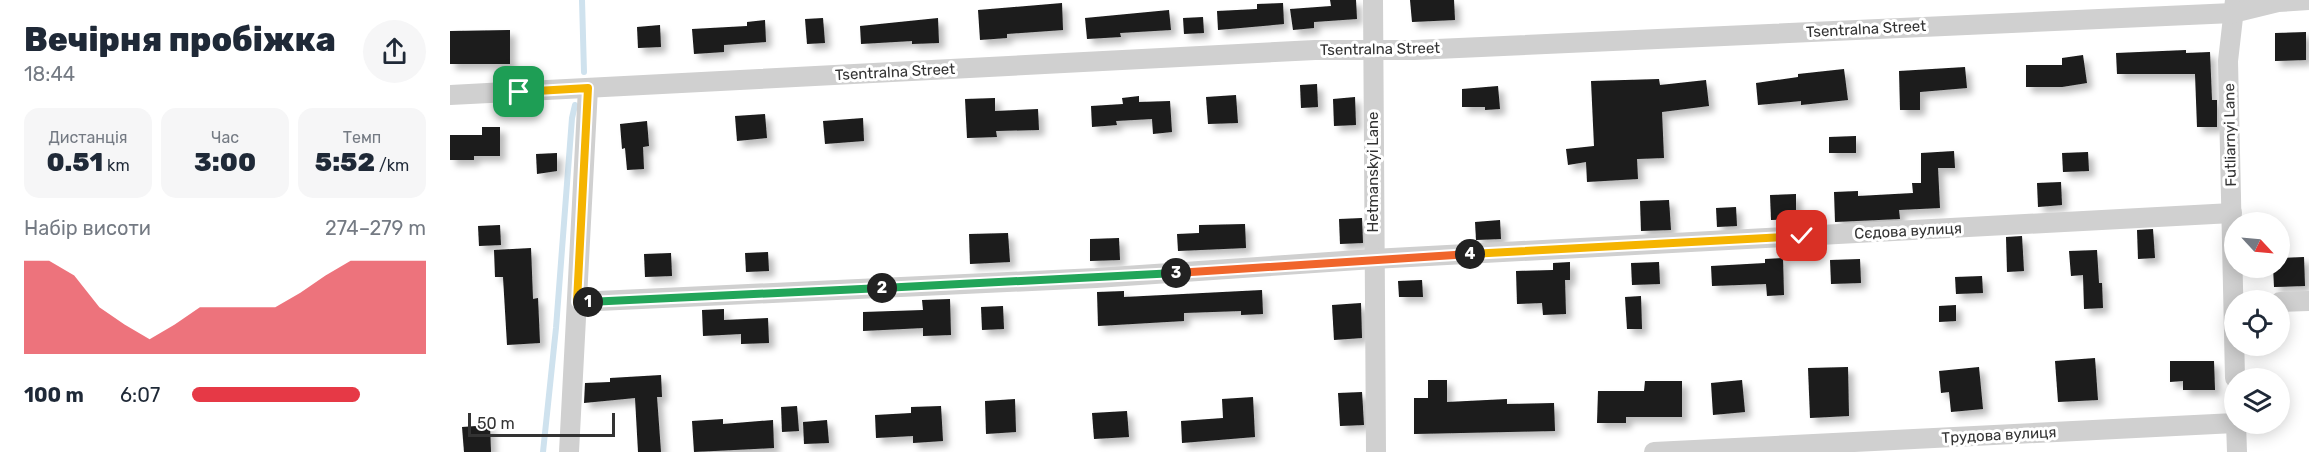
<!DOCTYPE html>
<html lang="uk">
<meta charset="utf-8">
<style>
:root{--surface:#fff;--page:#f6f6f7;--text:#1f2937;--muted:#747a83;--accent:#e63946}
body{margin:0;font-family:Rubik,sans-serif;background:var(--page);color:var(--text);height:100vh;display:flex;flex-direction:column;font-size:22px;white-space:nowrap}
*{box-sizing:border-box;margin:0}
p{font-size:20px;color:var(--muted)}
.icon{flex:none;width:33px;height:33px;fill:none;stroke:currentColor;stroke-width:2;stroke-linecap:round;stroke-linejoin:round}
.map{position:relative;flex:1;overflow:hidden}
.drawer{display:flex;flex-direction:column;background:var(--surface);width:450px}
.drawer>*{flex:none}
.needle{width:39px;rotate:116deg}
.buttons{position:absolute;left:1774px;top:212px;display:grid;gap:12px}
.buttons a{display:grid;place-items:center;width:66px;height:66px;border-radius:50%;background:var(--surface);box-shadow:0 3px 15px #0003;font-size:30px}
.scale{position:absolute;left:18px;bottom:15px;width:147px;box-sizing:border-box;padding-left:6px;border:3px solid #333;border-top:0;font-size:16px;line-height:21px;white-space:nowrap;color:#333;-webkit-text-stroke:4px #fff;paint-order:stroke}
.pin{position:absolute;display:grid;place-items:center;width:51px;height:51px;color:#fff;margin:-26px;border-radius:12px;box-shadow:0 3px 9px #0006}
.km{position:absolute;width:30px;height:30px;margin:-15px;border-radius:50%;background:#222;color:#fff;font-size:16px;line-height:30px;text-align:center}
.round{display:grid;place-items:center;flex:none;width:63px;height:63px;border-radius:32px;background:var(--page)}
.headline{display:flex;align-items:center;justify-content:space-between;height:102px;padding:0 24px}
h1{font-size:33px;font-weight:800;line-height:45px}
.stats{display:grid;grid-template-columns:repeat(3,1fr);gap:9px;height:102px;padding:6px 24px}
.stats div{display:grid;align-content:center;border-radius:15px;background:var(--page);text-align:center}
.stats b{font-size:26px;font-weight:800}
.stats small{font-size:16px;font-weight:400}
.stats p{font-size:16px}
.chart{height:168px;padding:12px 24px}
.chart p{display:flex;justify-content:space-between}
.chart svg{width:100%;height:108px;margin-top:6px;fill:var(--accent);opacity:.7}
ul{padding:0 24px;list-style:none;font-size:20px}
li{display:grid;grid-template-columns:96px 72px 1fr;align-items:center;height:45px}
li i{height:15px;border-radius:8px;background:var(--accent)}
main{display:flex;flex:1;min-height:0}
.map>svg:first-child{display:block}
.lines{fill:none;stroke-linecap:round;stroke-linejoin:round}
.stream{stroke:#cfe2ee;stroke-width:6}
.building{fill:#1a1a1a;filter:url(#shadow)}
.minor{stroke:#d0d0d0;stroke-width:20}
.split-1-casing{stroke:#fff;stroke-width:12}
.split-2-casing{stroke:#fff;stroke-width:12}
.split-3-casing{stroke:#fff;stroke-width:12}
.split-4-casing{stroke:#fff;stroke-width:12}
.split-5-casing{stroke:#fff;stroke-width:12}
.split-1{stroke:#f5b400;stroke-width:8}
.split-2{stroke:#22a559;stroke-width:8}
.split-3{stroke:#22a559;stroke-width:8}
.split-4{stroke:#f0652b;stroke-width:8}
.split-5{stroke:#f5b400;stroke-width:8}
.labels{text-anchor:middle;stroke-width:6;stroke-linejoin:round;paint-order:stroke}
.street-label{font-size:15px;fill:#333;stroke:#fff}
</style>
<main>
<section class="drawer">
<div class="headline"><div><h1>Вечірня пробіжка</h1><p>18:44</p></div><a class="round"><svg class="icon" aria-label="share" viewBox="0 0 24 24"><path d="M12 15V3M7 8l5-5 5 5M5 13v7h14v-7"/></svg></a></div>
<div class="stats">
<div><p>Дистанція</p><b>0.51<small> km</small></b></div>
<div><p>Час</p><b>3:00</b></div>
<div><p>Темп</p><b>5:52<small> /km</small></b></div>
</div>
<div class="chart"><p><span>Набір висоти</span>274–279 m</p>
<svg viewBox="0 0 160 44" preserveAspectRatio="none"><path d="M0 44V6L10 6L20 12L30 25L40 32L50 38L60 32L70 25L80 25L90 25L100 25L110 19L120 12L130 6L140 6L150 6L160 6V44z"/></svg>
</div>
<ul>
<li><b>100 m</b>6:07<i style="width:72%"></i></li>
</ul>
</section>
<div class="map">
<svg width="1859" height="452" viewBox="0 0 1859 452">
<defs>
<filter id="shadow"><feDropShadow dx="5.5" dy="5.5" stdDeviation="3" flood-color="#0004"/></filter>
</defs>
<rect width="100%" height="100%" fill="#fff"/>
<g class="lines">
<g class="stream">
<polyline points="132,0 134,72"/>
<polyline points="93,452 106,328 122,118 125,105"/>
</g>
</g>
<g class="building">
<polygon points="880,0 906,0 907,19 864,22 864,28 843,30 840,9 881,6"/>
<polygon points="960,0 1004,0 1005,20 962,22"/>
<polygon points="612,3 613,30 557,34 557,38 530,40 528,10"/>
<polygon points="833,3 834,24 768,30 767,11 807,9 807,4"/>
<polygon points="719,10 721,30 670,33 671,37 637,39 635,18"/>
<polygon points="753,17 754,33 734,34 733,18"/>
<polygon points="373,18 375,43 357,44 355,19"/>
<polygon points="488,18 489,43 462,44 462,41 411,44 410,26"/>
<polygon points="315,20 316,42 274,45 274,52 244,54 242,29 297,26 297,22"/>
<polygon points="210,25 211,47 188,48 187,27"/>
<polygon points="60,30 60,64 0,64 0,31"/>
<polygon points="1856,32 1856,60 1825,61 1825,33"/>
<polygon points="1736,50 1736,53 1760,52 1762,100 1767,100 1767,127 1747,127 1745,74 1667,74 1666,53"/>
<polygon points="1633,55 1637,83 1612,87 1576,87 1576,65 1612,65 1612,58"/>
<polygon points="1515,67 1517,88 1470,92 1470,110 1450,110 1449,71"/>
<polygon points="1394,69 1398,100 1351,105 1351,101 1308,105 1306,83 1348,77 1348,74"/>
<polygon points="1209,79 1210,85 1256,80 1259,106 1212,112 1214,158 1187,159 1188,179 1137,182 1136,162 1118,165 1116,149 1144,146 1141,81"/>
<polygon points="867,84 868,107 851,108 850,85"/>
<polygon points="1048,86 1050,109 1035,110 1035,107 1012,107 1012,89"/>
<polygon points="786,95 788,123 758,124 756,97"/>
<polygon points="689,96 689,102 720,101 722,132 703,134 702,119 666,121 667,125 642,127 641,106 673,104 672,98"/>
<polygon points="905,97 906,125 884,126 883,99"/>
<polygon points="545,98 545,111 588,109 589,130 546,131 547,137 517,138 515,99"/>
<polygon points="315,114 317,138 287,141 285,116"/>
<polygon points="413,118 414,141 375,144 373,121"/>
<polygon points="197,121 199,146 193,147 194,169 177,170 175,148 172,149 170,124"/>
<polygon points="32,127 50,127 50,156 24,156 24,160 0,160 0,135 32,135"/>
<polygon points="1406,136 1406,153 1379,153 1379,137"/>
<polygon points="1504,151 1505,168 1488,168 1490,208 1449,210 1450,219 1385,222 1384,192 1408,191 1408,196 1463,193 1462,183 1471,183 1471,153"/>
<polygon points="1638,152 1639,171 1613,172 1612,153"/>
<polygon points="107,153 107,171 87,174 86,154"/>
<polygon points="1611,182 1612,205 1588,207 1587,183"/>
<polygon points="1346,194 1346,219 1321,220 1320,195"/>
<polygon points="1219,200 1221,230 1191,231 1190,201"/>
<polygon points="1286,207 1287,226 1267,227 1266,208"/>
<polygon points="912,218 913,243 890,244 889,219"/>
<polygon points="1050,220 1051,239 1026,240 1025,222"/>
<polygon points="795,224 796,248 728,251 727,234 749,233 749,225"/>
<polygon points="50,225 51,245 29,246 28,226"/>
<polygon points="1703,229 1705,258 1688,259 1687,230"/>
<polygon points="558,233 560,262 520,264 519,234"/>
<polygon points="1572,236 1574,271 1557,272 1556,237"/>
<polygon points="669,238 670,260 640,261 640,239"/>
<polygon points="81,248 83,299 88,298 90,343 57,345 53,277 45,277 44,250"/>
<polygon points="1647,250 1649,283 1652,283 1653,308 1634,309 1633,275 1621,276 1619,251"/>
<polygon points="318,252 319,271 296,272 295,253"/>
<polygon points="221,253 222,276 195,277 194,254"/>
<polygon points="1854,257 1855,286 1824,287 1823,267 1830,267 1830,258"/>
<polygon points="1333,258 1334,295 1317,296 1316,284 1262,286 1261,266 1315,263 1315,259"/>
<polygon points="1410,259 1411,283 1381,284 1380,260"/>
<polygon points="1120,262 1120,280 1115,280 1116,314 1093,315 1092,303 1067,304 1066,271 1103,270 1103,263"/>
<polygon points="1209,262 1210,284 1182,285 1181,263"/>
<polygon points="1532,276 1533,293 1506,294 1505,277"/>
<polygon points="972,280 973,297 949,297 948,281"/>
<polygon points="812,290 813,314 791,315 791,311 734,313 734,321 648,326 647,292 674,291 674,297"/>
<polygon points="1191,296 1192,329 1177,329 1175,297"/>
<polygon points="500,299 501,335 473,336 473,328 413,331 413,312 473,310 472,300"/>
<polygon points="911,303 912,338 884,340 882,305"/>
<polygon points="1506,305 1506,321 1489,322 1489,306"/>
<polygon points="553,306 554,329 532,330 531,307"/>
<polygon points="274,309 274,320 318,318 319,343 291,344 291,334 253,336 252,310"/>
<polygon points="1645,358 1648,400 1608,402 1605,361"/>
<polygon points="1720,361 1764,361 1765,390 1733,390 1733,381 1720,382"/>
<polygon points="1398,367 1399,416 1360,418 1358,368"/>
<polygon points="1529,367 1533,409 1501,412 1499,392 1491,393 1489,371"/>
<polygon points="211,375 212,397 207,397 211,452 188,452 185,398 134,403 135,383 160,382 160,378"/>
<polygon points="978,380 997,380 997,402 1057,399 1057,404 1104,403 1105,431 964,434 964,398 978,398"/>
<polygon points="1292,380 1295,412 1263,415 1261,383"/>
<polygon points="1195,381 1232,381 1232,417 1176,417 1176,423 1147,423 1148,391 1194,391"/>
<polygon points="912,392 914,425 890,426 888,393"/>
<polygon points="803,397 805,437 732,443 731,421 773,418 772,399"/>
<polygon points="565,399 566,432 536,434 535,401"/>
<polygon points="347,406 349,431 332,432 331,407"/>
<polygon points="491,406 493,441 463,443 463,436 426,438 425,415 461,413 461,407"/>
<polygon points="677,411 679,437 644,439 642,413"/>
<polygon points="273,419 273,424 323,420 324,448 244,452 242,421"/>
<polygon points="377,420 379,443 354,444 353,422"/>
<polygon points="40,425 41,452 14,452 12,427"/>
</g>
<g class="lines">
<g class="minor">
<polyline points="923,0 926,452"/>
<polyline points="1785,0 1778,61 1785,378"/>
<polyline points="0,95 865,50 964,50 1783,13 1828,2 1859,0"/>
<polyline points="127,302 646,278 923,259 1782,213"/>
<polyline points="1830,302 1859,301"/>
<polyline points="1786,423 1787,452"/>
<polyline points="119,452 138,88"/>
<polyline points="1204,452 1785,423"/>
</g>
</g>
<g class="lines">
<g class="split-1-casing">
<polyline id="split-1" points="69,92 138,88 127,302 138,302"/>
</g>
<g class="split-2-casing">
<polyline id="split-2" points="138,302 432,288"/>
</g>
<g class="split-3-casing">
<polyline id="split-3" points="432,288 726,273"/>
</g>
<g class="split-4-casing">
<polyline id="split-4" points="726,273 1020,254"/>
</g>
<g class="split-5-casing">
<polyline id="split-5" points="1020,254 1352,236"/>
</g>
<use href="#split-1" class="split-1"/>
<use href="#split-2" class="split-2"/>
<use href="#split-3" class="split-3"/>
<use href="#split-4" class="split-4"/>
<use href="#split-5" class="split-5"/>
</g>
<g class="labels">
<g class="street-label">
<text transform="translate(1416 29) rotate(-3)" y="5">Tsentralna Street</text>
<text transform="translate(930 49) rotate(-1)" y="5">Tsentralna Street</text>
<text transform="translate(445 72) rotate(-3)" y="5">Tsentralna Street</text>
<text transform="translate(1780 135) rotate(-91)" y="5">Futliarnyi Lane</text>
<text transform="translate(923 172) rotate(-90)" y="5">Hetmanskyi Lane</text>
<text transform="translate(1458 231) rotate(-3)" y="5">Сєдова вулиця</text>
<text transform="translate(1549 435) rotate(-3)" y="5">Трудова вулиця</text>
</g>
</g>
</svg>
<div class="buttons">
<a><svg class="needle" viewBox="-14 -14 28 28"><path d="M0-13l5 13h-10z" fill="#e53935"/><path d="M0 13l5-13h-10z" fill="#747a83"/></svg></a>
<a><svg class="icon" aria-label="locate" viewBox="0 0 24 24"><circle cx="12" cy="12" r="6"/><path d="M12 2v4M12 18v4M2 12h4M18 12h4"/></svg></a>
<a><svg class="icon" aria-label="layers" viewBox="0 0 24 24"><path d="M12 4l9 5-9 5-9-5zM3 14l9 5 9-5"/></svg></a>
</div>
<div class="scale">50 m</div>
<div class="pin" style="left:69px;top:92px;background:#1e9e55"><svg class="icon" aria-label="arrive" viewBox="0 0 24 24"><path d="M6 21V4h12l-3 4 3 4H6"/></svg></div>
<div class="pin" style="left:1352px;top:236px;background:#d93025"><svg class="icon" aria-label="check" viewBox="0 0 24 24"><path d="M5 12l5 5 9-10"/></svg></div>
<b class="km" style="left:138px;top:302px">1</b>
<b class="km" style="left:432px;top:288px">2</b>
<b class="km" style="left:726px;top:273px">3</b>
<b class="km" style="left:1020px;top:254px">4</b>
</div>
</main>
